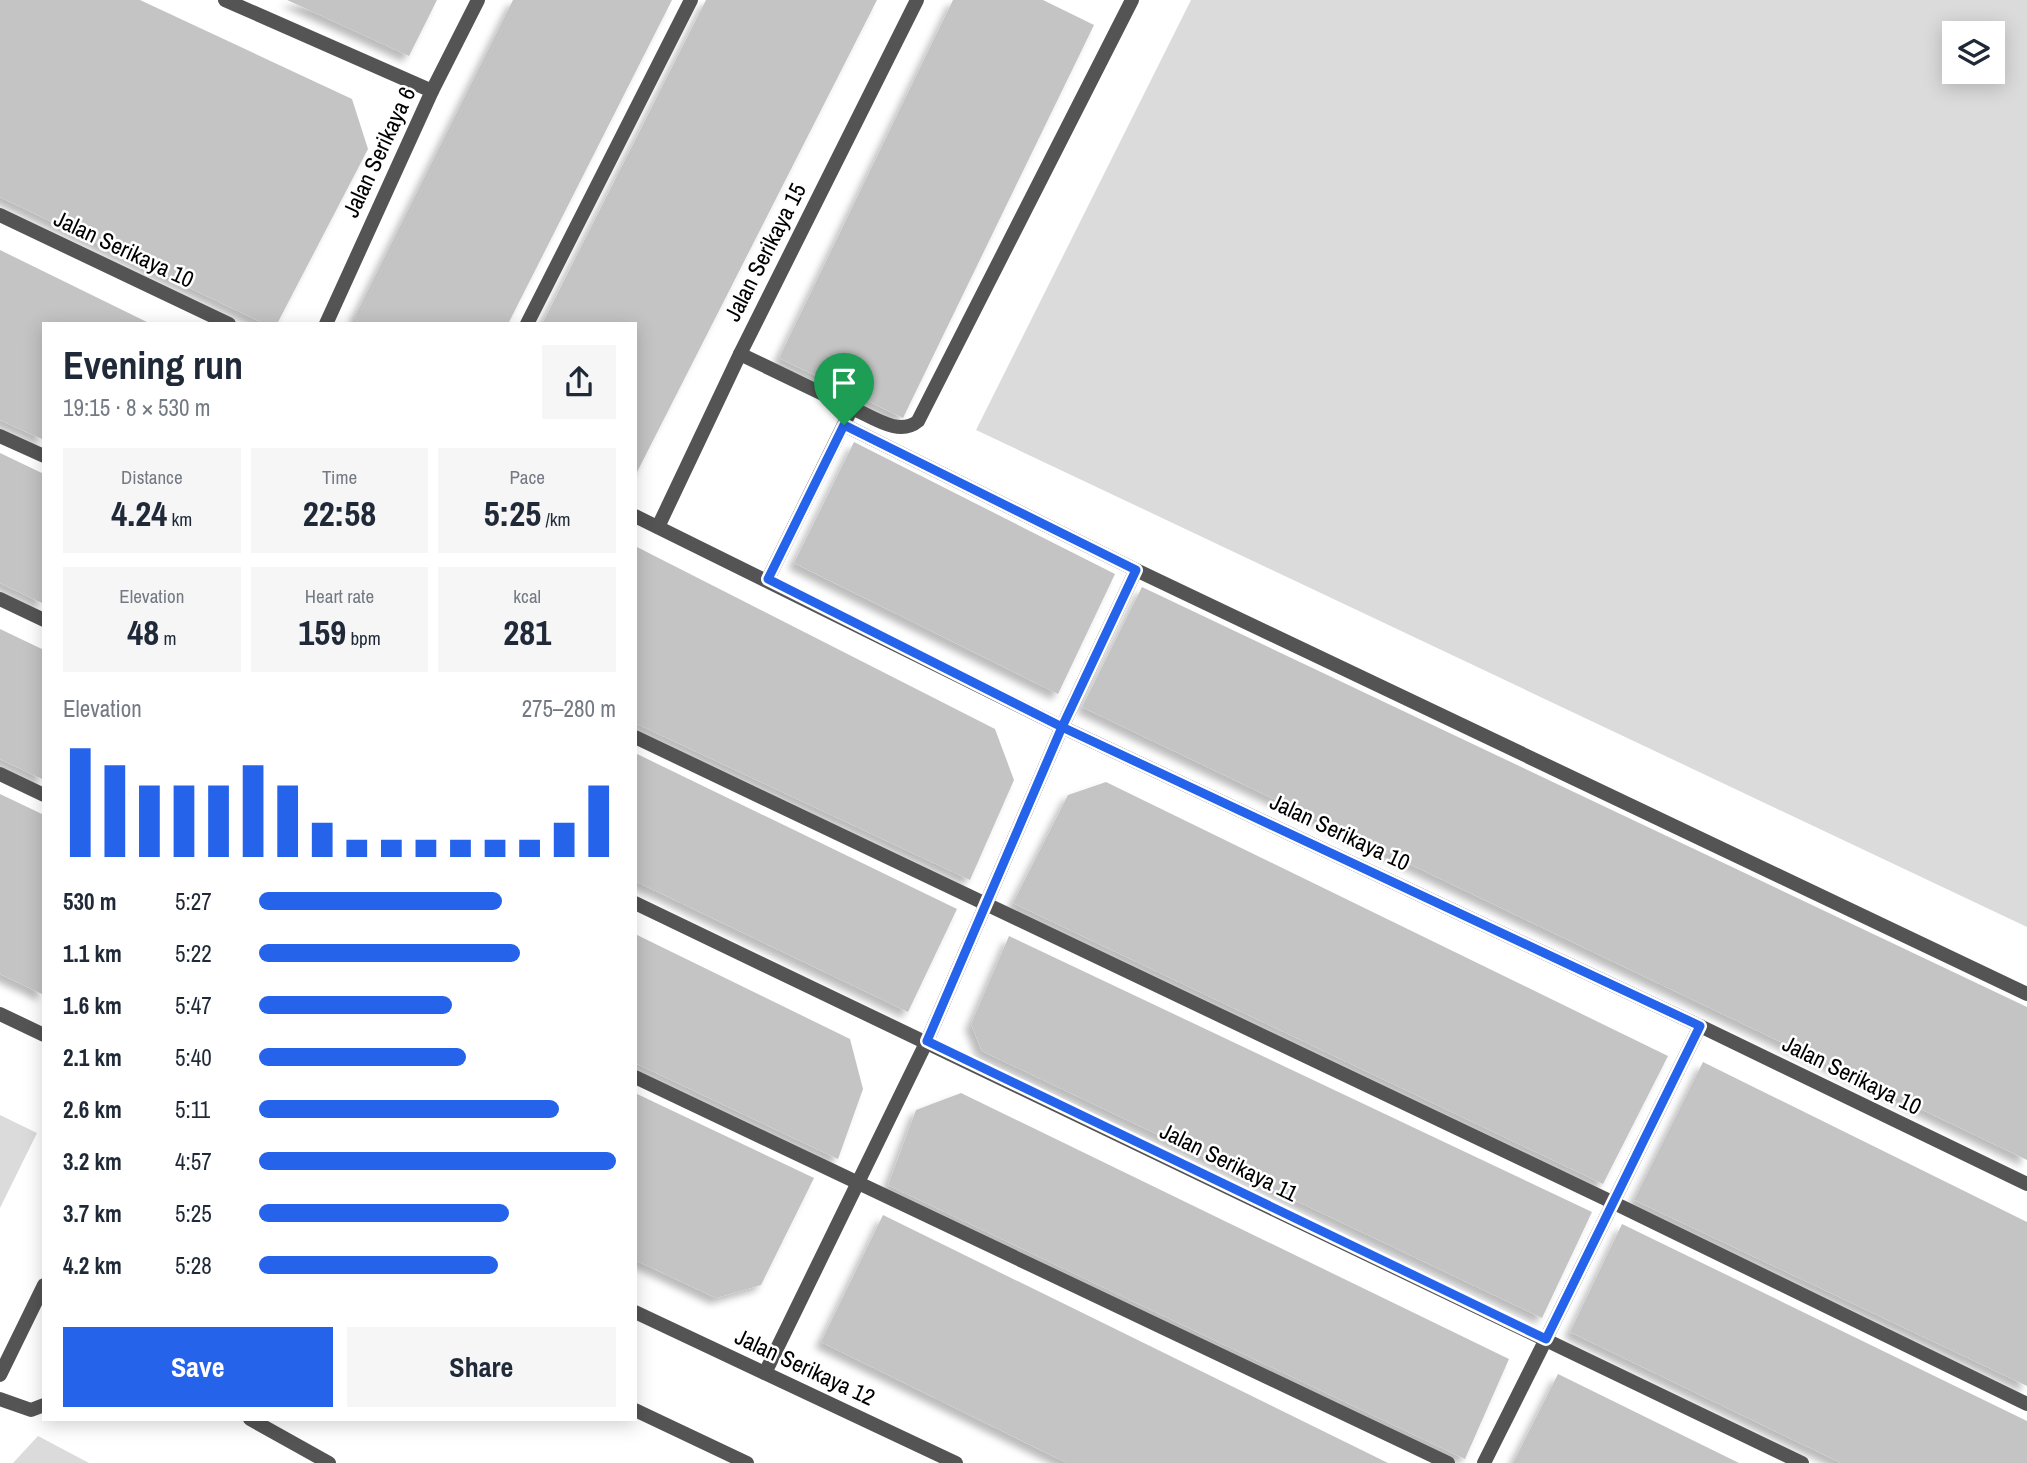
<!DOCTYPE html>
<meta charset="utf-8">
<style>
:root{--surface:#fff;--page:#f6f6f7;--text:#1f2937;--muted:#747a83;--accent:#2563eb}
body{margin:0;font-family:"Archivo Narrow",sans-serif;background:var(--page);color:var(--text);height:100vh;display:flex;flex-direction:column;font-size:26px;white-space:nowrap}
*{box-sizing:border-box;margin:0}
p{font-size:23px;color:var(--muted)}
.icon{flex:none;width:38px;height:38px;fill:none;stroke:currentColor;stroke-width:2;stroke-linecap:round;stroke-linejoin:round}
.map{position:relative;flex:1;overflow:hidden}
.panel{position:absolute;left:42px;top:322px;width:595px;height:1099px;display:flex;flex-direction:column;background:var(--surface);border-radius:0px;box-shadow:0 4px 18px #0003}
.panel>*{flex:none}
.tools{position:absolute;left:1942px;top:21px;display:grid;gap:14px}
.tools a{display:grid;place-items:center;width:63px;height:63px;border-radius:0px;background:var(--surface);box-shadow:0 4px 18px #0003;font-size:35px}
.pin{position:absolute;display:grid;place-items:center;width:60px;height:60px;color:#fff;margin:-72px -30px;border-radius:50% 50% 50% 0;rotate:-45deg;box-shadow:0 0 7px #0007}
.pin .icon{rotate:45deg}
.round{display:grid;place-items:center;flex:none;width:74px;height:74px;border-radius:0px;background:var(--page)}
.overview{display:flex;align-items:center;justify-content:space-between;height:119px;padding:0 21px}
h1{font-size:38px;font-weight:800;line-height:52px}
.figures{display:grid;grid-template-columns:repeat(3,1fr);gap:10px;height:119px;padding:7px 21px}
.figures div{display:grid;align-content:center;border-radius:0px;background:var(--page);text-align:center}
.figures b{font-size:35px;font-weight:800}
.figures small{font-size:19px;font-weight:400}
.figures p{font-size:19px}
.chart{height:196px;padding:14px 21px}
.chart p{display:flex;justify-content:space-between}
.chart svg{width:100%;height:126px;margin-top:7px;stroke:var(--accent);stroke-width:6}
.cta{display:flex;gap:14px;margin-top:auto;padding:14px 21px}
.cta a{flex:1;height:80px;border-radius:0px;background:var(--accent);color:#fff;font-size:28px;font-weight:800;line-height:80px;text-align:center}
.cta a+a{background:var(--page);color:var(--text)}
ul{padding:0 21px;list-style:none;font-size:23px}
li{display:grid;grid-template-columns:112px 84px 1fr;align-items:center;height:52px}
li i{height:18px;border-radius:9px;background:var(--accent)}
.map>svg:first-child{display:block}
.green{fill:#dbdbdb;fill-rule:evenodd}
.building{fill:#c4c4c4;filter:url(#shadow)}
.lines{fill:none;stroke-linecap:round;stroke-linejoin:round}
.service{stroke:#545454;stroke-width:14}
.minor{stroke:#545454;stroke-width:14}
.route-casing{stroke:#fff;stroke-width:14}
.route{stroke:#2563eb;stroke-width:9}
.labels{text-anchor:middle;stroke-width:5;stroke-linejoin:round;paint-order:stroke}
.street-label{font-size:23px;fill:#000;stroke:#fff}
</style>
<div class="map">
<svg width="2027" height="1463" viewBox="0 0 2027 1463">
<defs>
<filter id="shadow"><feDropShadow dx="-6" dy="6" stdDeviation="3.5" flood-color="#0004"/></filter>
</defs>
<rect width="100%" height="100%" fill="#fff"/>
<g class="green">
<path d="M1191,0H2027V927L976,430ZM1993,33V72H1955V33Z"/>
<polygon points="0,1115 37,1133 0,1208"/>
<polygon points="38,1436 89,1463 13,1463"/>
</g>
<g class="building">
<polygon points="0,0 140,0 352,99 368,149 277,324 265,324 0,197"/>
<polygon points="287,0 437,0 409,56"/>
<polygon points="513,0 672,0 508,324 358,324 355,316"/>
<polygon points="706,0 877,0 635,476 635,324 542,324"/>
<polygon points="953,0 1043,0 1094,25 903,418 779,358"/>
<polygon points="0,250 151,324 44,324 44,440 0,420"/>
<polygon points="854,442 1115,574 1058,694 794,563"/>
<polygon points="0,453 44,474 44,604 0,583"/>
<polygon points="635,546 995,729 1014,780 970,880 635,723"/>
<polygon points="1142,587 2027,1007 2027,1160 1082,707"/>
<polygon points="0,629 44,650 44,780 0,759"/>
<polygon points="635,753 957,909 908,1012 635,881"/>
<polygon points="1106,782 1668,1056 1603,1184 1013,903 1068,795"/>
<polygon points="0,794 44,815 44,995 0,974"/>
<polygon points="635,934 850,1039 863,1089 838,1159 635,1063"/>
<polygon points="1009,936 1592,1212 1542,1318 982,1051 971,1024"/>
<polygon points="1703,1062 2027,1222 2027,1386 1634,1200"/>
<polygon points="635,1093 814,1178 761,1285 716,1298 635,1260"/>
<polygon points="961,1093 1509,1359 1465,1459 888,1185 916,1110"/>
<polygon points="883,1215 1388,1463 1067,1463 821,1342"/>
<polygon points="1622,1224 2027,1421 2027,1463 1841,1463 1570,1332"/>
<polygon points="1558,1374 1739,1463 1513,1463"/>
</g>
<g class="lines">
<g class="service">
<polyline points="527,324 691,0"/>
<polyline points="740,354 852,408"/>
<polyline points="844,425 1136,570 2027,994"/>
<polyline points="0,436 44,456"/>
<path d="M768,579L852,408C873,417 899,437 918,421L1132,0"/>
<polyline points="1062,727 1136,570"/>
<polyline points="635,737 1612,1202 2027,1404"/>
<polyline points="0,774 44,795"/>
<polyline points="635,1077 1448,1463"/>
<polyline points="0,1399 31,1410 44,1405"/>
<polyline points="250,1419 329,1463"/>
<polyline points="1484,1463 1546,1339"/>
</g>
<g class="minor">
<polyline points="225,0 432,91"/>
<polyline points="0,215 229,324"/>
<polyline points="326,324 432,91 478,0"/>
<polyline points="635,516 1062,727 1700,1026 2027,1184"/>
<polyline points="658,527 740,354 917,0"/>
<polyline points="0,599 44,620"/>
<polyline points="635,903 1802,1463"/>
<polyline points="0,1014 44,1035"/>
<polyline points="635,1312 956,1463"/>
<polyline points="1546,1339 1700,1026"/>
<polyline points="765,1373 927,1041 1062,727"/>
<polyline points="0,1375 44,1285"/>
<polyline points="635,1410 747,1463"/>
</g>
</g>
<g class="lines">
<g class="route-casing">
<polyline id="route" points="844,425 1136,570 1062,727 927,1041 1546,1339 1700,1026 1062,727 768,579 844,425"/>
</g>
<use href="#route" class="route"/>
</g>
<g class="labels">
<g class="street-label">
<text transform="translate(379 152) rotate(-65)" y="8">Jalan Serikaya 6</text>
<text transform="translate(124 249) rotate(25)" y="8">Jalan Serikaya 10</text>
<text transform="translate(765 252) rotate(-63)" y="8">Jalan Serikaya 15</text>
<text transform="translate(1340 832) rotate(25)" y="8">Jalan Serikaya 10</text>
<text transform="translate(1852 1075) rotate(26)" y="8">Jalan Serikaya 10</text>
<text transform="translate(1229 1162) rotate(26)" y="8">Jalan Serikaya 11</text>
<text transform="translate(805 1367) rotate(25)" y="8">Jalan Serikaya 12</text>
</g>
</g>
</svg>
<div class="tools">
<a><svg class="icon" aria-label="layers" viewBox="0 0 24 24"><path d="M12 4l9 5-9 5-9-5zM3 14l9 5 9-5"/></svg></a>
</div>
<div class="pin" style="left:844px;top:425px;background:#1e9e55"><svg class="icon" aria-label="arrive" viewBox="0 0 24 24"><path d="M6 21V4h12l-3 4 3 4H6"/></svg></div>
<section class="panel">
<div class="overview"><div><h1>Evening run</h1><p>19:15 · 8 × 530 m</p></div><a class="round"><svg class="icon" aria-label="share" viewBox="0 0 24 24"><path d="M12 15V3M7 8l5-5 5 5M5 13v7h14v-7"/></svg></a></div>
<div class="figures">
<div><p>Distance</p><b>4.24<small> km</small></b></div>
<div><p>Time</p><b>22:58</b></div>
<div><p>Pace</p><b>5:25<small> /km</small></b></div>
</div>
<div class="figures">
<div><p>Elevation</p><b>48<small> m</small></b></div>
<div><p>Heart rate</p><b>159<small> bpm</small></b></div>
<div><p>kcal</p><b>281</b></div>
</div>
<div class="chart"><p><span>Elevation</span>275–280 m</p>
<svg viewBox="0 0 160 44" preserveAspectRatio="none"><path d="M5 44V6M15 44V12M25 44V19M35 44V19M45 44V19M55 44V12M65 44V19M75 44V32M85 44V38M95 44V38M105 44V38M115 44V38M125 44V38M135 44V38M145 44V32M155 44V19"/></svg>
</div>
<ul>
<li><b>530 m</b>5:27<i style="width:68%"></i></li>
<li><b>1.1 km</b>5:22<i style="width:73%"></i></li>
<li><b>1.6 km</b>5:47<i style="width:54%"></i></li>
<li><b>2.1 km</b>5:40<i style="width:58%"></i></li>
<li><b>2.6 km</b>5:11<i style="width:84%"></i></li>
<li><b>3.2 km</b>4:57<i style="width:100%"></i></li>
<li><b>3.7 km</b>5:25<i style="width:70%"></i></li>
<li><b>4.2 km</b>5:28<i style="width:67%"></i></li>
</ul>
<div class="cta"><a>Save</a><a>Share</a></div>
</section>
</div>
